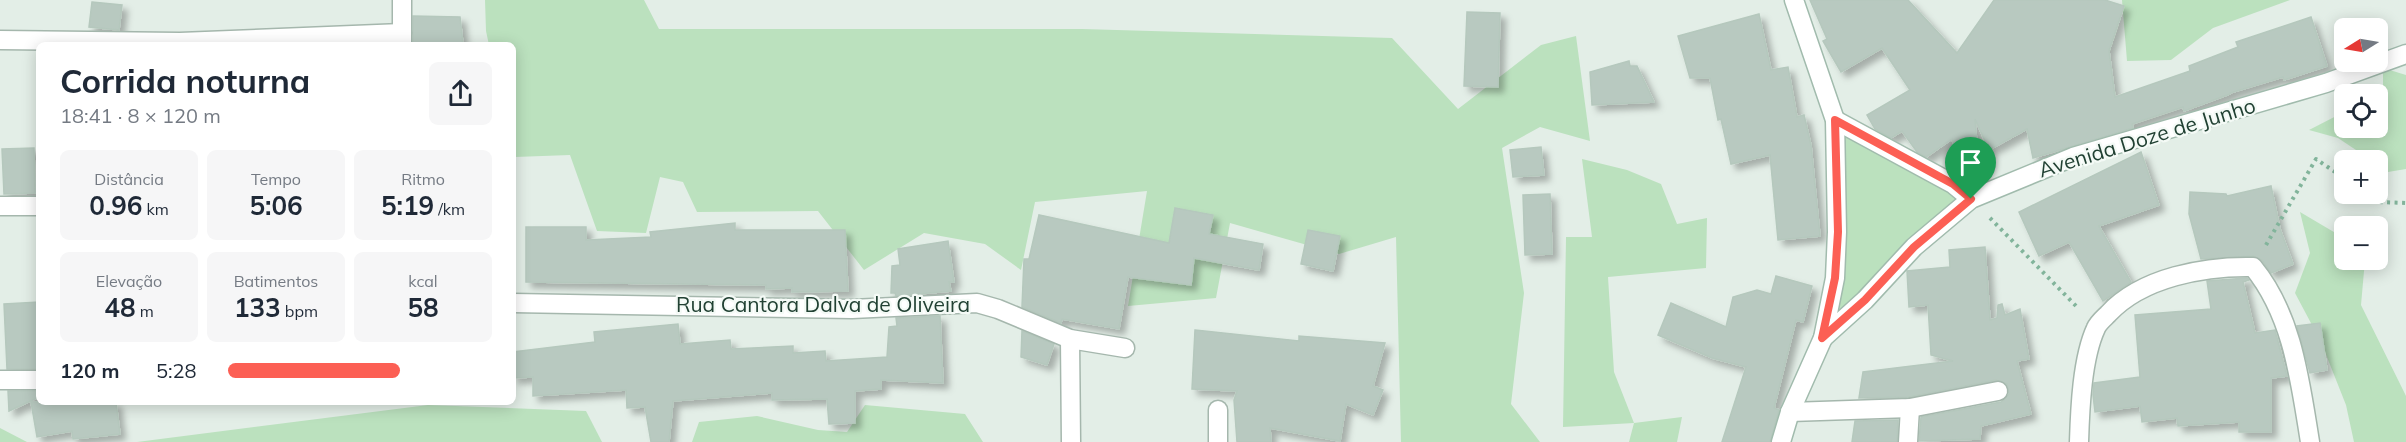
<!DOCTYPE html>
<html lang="pt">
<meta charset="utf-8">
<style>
:root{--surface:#fff;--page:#f6f6f7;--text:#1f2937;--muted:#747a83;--accent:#fc5f54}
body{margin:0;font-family:Mulish,sans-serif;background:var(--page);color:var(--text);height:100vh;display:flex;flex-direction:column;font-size:22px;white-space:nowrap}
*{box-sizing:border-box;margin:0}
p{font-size:20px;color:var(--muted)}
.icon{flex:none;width:33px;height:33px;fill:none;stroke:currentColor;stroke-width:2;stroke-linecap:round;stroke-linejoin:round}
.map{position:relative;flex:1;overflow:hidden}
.drawer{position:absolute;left:36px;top:42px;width:480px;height:363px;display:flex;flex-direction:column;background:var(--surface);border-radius:9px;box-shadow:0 3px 15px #0003}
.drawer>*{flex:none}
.needle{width:39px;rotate:259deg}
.fabs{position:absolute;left:2334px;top:18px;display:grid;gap:12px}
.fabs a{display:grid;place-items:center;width:54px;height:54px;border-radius:9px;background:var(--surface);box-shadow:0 3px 15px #0003;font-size:30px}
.pin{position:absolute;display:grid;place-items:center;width:51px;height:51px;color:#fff;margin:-62px -26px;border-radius:50% 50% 50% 0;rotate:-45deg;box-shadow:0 0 6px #0007}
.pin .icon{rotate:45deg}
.round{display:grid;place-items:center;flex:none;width:63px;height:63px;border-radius:9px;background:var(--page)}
.head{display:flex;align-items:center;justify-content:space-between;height:102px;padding:0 24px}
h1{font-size:33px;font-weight:700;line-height:45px}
.metrics{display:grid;grid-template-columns:repeat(3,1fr);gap:9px;height:102px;padding:6px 24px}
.metrics div{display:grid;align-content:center;border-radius:9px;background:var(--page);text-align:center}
.metrics b{font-size:26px;font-weight:700}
.metrics small{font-size:16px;font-weight:400}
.metrics p{font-size:16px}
ul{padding:0 24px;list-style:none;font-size:20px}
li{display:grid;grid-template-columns:96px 72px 1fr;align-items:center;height:45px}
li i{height:15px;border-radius:8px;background:var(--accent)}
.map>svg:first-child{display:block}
.green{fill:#bbe1be}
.building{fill:#b8c9c0;stroke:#b5c8bd;stroke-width:1.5;filter:url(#shadow)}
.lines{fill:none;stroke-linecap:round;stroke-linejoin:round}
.street-casing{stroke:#a5b7ad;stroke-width:21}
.secondary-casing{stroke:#a1bbad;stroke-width:21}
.path{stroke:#82b49b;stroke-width:4;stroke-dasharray:3 4.5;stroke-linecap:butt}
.street{stroke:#fff;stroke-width:18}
.secondary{stroke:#fff;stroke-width:18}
.route-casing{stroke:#fff;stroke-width:12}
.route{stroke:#fc5f54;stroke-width:8}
.labels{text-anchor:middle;stroke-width:4.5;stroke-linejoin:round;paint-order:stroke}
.street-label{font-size:21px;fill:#214133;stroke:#f4faf6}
</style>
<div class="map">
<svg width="2406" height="442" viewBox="0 0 2406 442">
<defs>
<filter id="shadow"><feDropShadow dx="5.5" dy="5.5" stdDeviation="3" flood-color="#0004"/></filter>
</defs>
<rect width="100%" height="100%" fill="#e3eee7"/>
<g class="green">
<polygon points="485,0 644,0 659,29 1082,29 1392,38 1458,109 1541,45 1576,36 1590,141 1540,127 1502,148 1524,293 1511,404 1540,442 1401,442 1396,237 1339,254 1230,223 1216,298 1128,306 1147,191 1035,202 1021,270 985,244 924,233 864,270 818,211 697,212 683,182 660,177 646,233 597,231 570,155 515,157 513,148 513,45 489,45 486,31"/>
<polygon points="2122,0 2290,0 2213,28 2171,60 2127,61"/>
<polygon points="2383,68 2406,75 2406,169 2388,172 2378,165 2378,160 2371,160 2338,138 2309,130 2344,112 2344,128 2378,128 2378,95 2383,92"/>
<polygon points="1840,122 1966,198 1833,335"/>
<polygon points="1582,159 1627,170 1661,184 1677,224 1707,218 1706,268 1608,277 1614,372 1634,423 1682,417 1677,442 1629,442 1634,423 1563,427 1566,237 1592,237"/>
<polygon points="2300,212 2344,238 2344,260 2365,260 2361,305 2406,396 2406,442 2354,442 2346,405 2321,342 2295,293 2310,253"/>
<polygon points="428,405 586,411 602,442 137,442"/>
<polygon points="865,405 965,414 983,442 692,442 699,422 757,416 818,430 847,432"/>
<polygon points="0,428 27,442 0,442"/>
</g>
<g class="building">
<polygon points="1810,0 1908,0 1957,53 1994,0 2105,0 2124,6 2109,51 2115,97 2190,71 2189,66 2238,47 2236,42 2311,17 2327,66 2284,80 2283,77 2230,93 2230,94 2184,111 2183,107 2132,124 2133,128 2033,158 2027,129 1989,150 1975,119 1980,183 1973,186 1963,178 1952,139 1926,157 1917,152 1902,131 1891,138 1875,129 1867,115 1910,90 1882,48 1841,72 1823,41 1827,39"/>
<polygon points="92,2 122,5 119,30 89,27"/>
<polygon points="1467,12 1500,13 1498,87 1464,86"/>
<polygon points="1759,14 1771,70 1788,67 1797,117 1804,115 1811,145 1820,236 1778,240 1770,155 1731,164 1721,119 1718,120 1710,78 1690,78 1678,36"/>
<polygon points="413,16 460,17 463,44 413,43"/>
<polygon points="1629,61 1630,66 1637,66 1654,102 1592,105 1590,72"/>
<polygon points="1541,147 1544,175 1513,177 1510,150"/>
<polygon points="34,148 35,193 4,194 2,149"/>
<polygon points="2141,152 2159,205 2099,226 2131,282 2103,301 2069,242 2039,256 2019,212"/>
<polygon points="2271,186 2280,229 2293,264 2271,273 2262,260 2253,256 2201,259 2189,214 2190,192 2226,194 2227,196"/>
<polygon points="1550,194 1552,254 1525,255 1523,195"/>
<polygon points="1175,208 1213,215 1209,234 1263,244 1259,270 1194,258 1191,285 1128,277 1119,329 1062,319 1061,323 1022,307 1024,259 1029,259 1039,215 1169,243"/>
<polygon points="735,223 735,230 845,230 848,291 792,292 792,288 766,289 766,285 526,282 526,227 586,227 586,240 651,237 650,232"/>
<polygon points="1308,230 1340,236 1333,271 1301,264"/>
<polygon points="948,241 954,282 949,282 951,291 896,296 895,293 891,293 892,266 900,265 898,249"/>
<polygon points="1985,247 1990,320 1997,318 1998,305 2002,304 2005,315 2020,309 2029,359 2017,361 2031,414 1981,426 1980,439 1919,441 1921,417 2001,402 2009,394 2007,384 1996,380 1909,397 1859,398 1863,372 1953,361 1931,355 1928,305 1909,307 1907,271 1950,267 1949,250"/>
<polygon points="1776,276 1812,286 1803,322 1796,320 1774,408 1779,410 1770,442 1722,442 1746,367 1712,358 1658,335 1671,303 1726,327 1733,297 1757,290 1771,294"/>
<polygon points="2247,278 2249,280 2243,282 2255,333 2275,330 2287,376 2271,378 2271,432 2239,432 2239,422 2178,426 2177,418 2142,422 2140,406 2095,412 2093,395 2094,383 2140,377 2135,315 2211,309 2207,281"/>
<polygon points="39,302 39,369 7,369 4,304"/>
<polygon points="940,316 943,383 881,380 881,389 855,391 855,423 829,424 827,399 772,400 772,393 673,401 669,442 651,442 645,407 627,408 626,390 533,396 533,377 513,378 513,352 595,342 594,332 678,324 680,344 730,340 731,349 793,346 793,353 825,351 826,361 887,357 889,327 897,326 896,318"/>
<polygon points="2320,323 2327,370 2310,373 2297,326"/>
<polygon points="1195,330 1299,341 1299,336 1385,343 1373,386 1383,390 1373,415 1346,404 1340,441 1270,428 1271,442 1237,442 1234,400 1237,391 1192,389"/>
<polygon points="1022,331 1054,344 1047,365 1021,357"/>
<polygon points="8,391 39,391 39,397 9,411"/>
<polygon points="31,402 116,402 120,434 73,439 72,431 37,437"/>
<polygon points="1898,420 1897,442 1852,442 1855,421"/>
</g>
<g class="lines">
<g class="street-casing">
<g id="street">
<polyline points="0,40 180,42 402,33"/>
<polyline points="402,43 402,0"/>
<polyline points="0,206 39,206"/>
<polyline points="513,303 852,309 977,303 998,309 1070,339 1125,348"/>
<polyline points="1070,339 1071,442"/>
<polyline points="0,380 39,380"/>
<polyline points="1790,412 1910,408 1998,391"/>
<polyline points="1218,442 1218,410"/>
<polyline points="1908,442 1910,408"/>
<path d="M2079,442C2080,409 2082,358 2096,328C2098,323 2104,318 2108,314C2142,277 2205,266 2253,267C2293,316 2300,381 2310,442"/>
</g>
</g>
<g class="secondary-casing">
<g id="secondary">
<polyline points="1835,120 1953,184 1971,199"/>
<polyline points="1823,338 1865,300 1914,247 1971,199 2073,157 2326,83 2406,54"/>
<polyline points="1781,442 1790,412 1823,338 1835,278 1837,232 1835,120 1794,0"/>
</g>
</g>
<g class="path">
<polyline points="2367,194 2379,202 2406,203"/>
<polyline points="1990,218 2079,309"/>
<polyline points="2266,245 2316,159 2344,178"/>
</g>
<use href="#street" class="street"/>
<use href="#secondary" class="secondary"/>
</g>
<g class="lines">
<g class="route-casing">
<polygon id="route" points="1835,120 1953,184 1971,199 1914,247 1865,300 1822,338 1835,278 1838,232"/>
</g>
<use href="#route" class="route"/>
</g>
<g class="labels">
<g class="street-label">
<text transform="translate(2147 138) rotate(-17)" y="7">Avenida Doze de Junho</text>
<text x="823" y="312">Rua Cantora Dalva de Oliveira</text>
</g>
</g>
</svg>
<div class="fabs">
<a><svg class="needle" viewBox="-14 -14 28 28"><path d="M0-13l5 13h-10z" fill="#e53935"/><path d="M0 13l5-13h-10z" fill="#747a83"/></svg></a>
<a><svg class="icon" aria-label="locate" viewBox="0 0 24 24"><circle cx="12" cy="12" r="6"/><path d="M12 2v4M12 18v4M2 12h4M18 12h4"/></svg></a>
<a>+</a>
<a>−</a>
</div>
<div class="pin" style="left:1971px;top:199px;background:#1e9e55"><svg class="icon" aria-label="arrive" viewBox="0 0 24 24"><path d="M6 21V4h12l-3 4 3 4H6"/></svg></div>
<section class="drawer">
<div class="head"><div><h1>Corrida noturna</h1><p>18:41 · 8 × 120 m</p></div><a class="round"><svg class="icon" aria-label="share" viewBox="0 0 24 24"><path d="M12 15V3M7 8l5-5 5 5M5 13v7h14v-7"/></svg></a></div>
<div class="metrics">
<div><p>Distância</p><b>0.96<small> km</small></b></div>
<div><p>Tempo</p><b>5:06</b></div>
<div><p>Ritmo</p><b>5:19<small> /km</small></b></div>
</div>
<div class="metrics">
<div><p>Elevação</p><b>48<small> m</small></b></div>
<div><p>Batimentos</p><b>133<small> bpm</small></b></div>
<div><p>kcal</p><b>58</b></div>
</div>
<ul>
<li><b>120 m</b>5:28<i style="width:65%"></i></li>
</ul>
</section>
</div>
